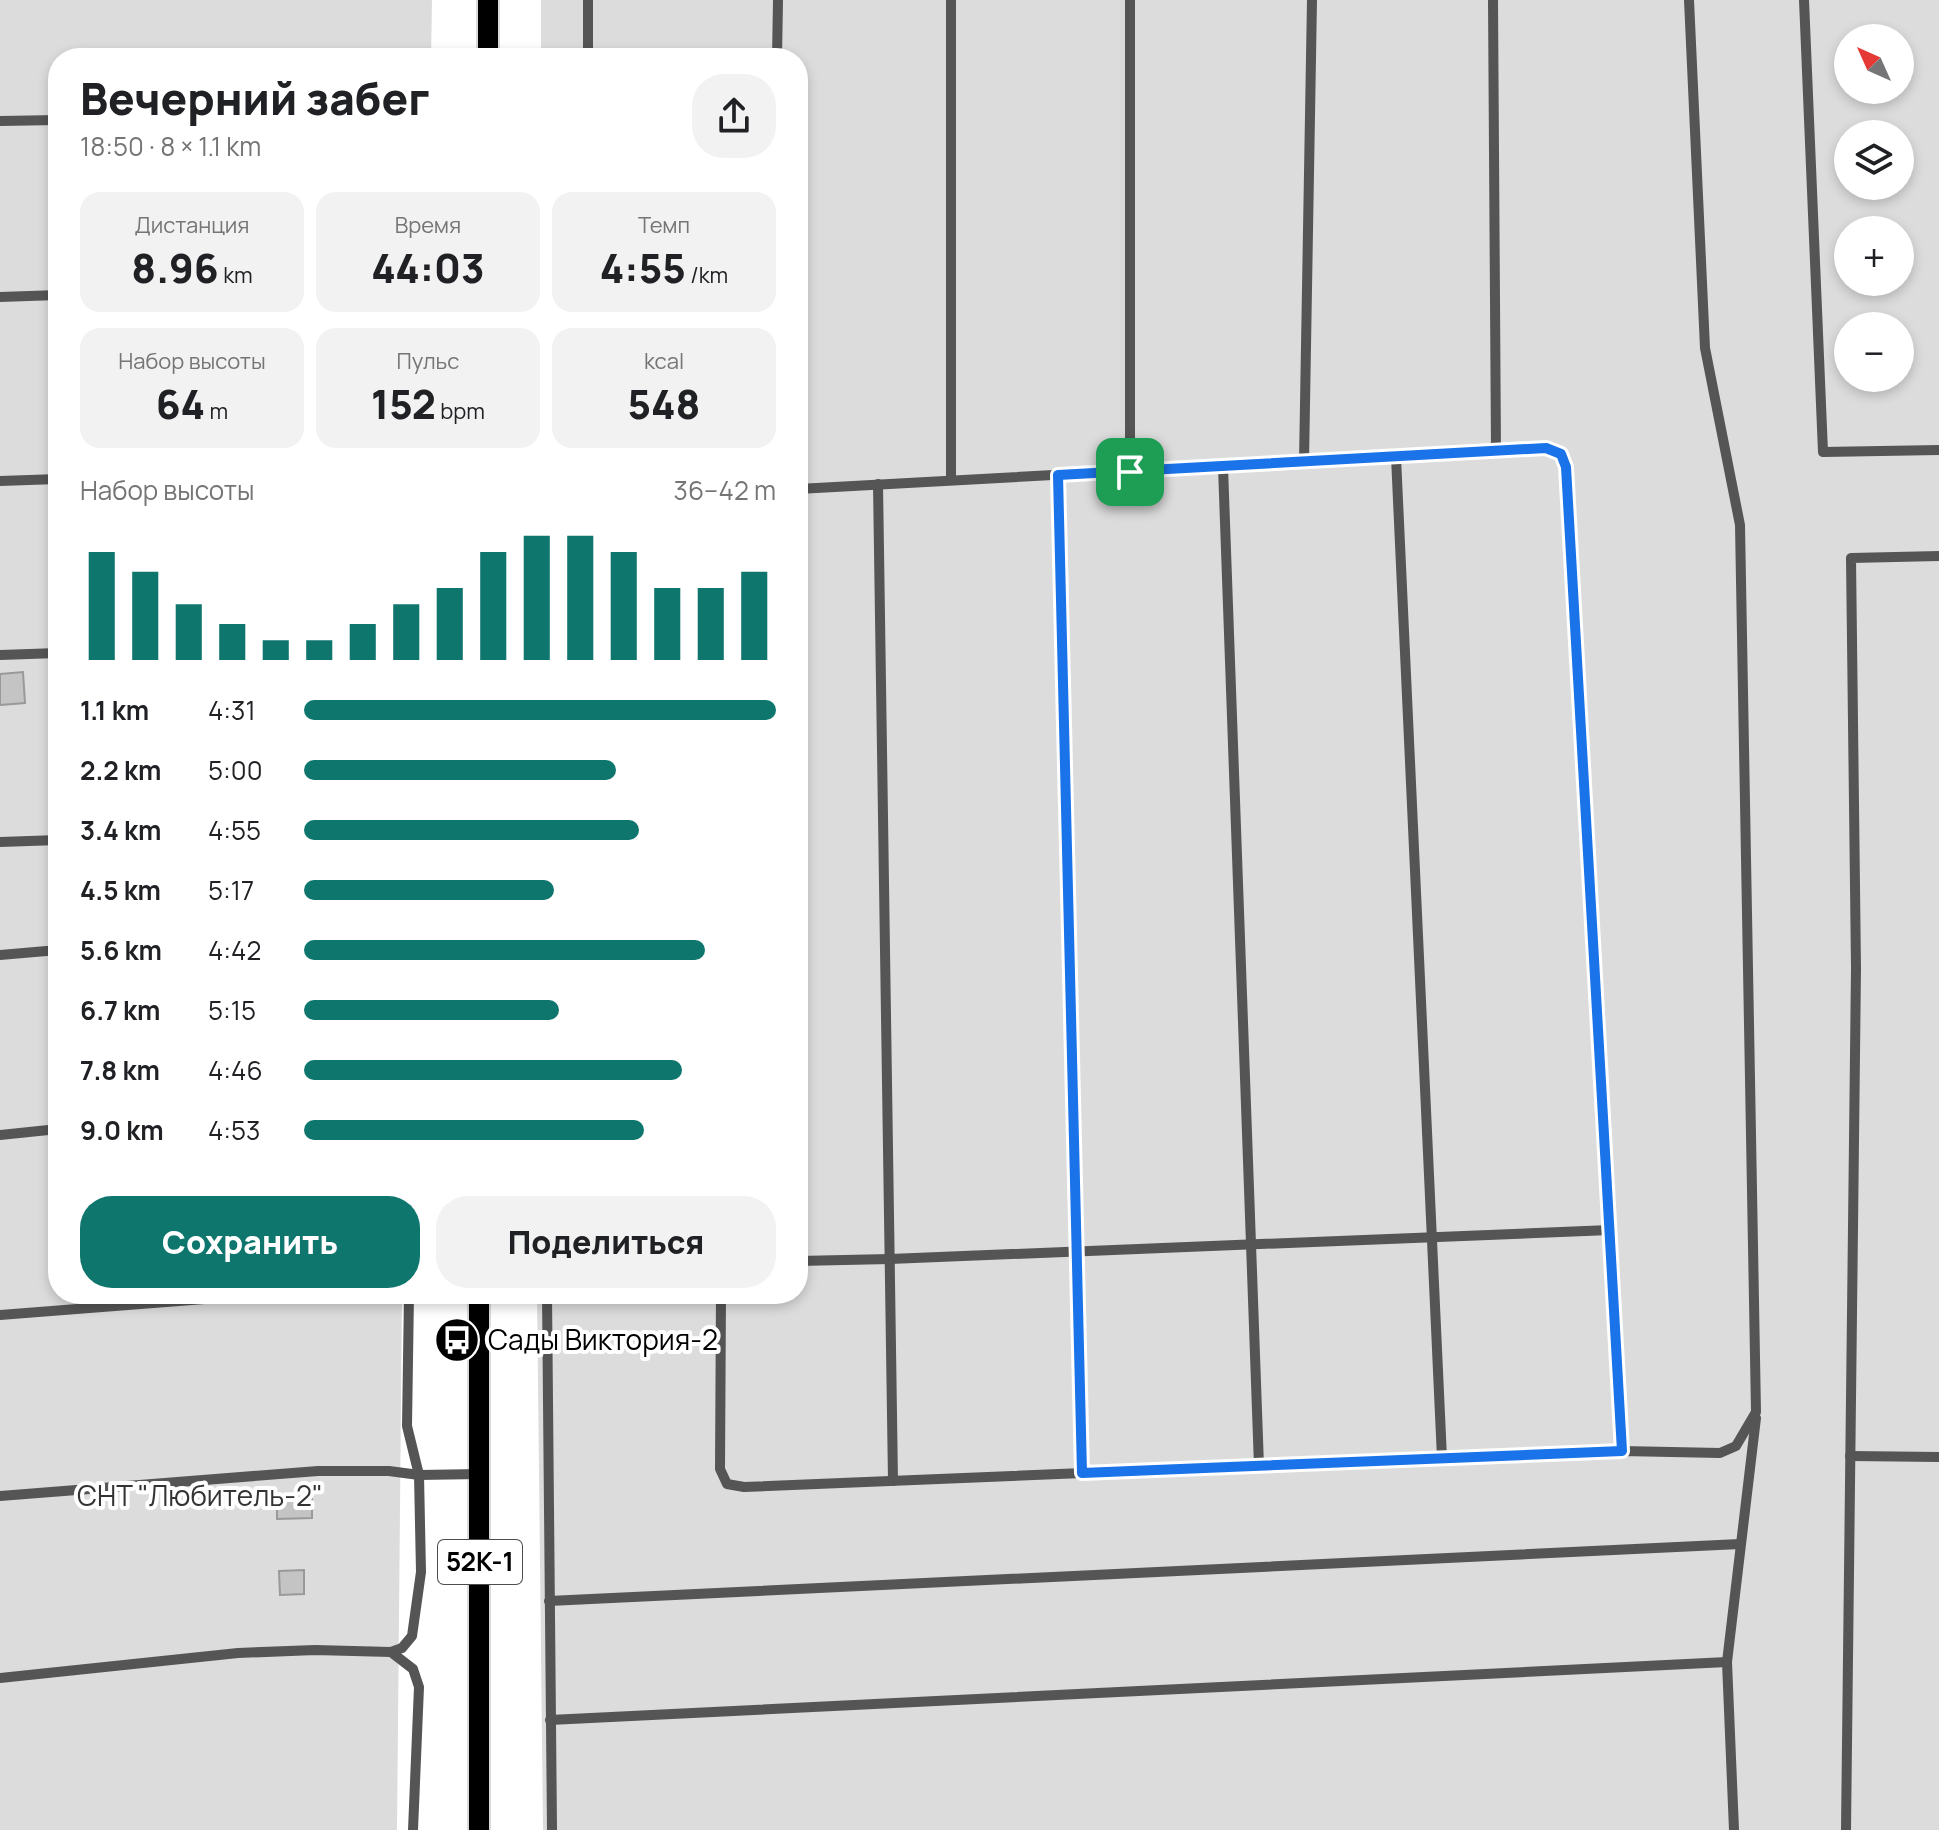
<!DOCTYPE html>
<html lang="ru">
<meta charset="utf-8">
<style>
:root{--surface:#fff;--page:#f2f2f2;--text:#202124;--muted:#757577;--accent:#0f766e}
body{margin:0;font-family:Manrope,sans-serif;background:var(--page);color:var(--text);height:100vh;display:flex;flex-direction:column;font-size:30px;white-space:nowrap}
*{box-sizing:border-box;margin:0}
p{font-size:26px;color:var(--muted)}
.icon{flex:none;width:44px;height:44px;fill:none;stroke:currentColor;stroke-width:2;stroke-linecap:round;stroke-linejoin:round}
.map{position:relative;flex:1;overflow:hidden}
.drawer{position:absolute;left:48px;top:48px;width:760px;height:1256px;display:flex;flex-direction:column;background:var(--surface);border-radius:32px;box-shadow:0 4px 12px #0003}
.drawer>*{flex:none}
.needle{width:52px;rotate:315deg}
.controls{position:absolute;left:1834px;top:24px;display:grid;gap:16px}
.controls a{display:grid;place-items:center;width:80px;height:80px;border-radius:50%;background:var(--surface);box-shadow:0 4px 12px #0003;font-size:40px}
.pin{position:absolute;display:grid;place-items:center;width:68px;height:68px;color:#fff;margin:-34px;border-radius:16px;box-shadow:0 4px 12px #0006}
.round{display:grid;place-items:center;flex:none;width:84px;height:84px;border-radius:32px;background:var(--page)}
.summary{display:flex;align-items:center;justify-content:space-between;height:136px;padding:0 32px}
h1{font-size:44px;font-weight:800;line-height:60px}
.metrics{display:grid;grid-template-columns:repeat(3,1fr);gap:12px;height:136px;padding:8px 32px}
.metrics div{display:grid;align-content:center;border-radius:20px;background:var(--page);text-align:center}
.metrics b{font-size:40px;font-weight:800}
.metrics small{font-size:22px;font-weight:400}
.metrics p{font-size:22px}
.chart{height:224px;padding:16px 32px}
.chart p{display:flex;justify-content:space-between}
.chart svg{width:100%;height:144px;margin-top:8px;stroke:var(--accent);stroke-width:6}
.primary-button{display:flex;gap:16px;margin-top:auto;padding:16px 32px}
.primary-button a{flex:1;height:92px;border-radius:32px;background:var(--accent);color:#fff;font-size:32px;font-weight:800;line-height:92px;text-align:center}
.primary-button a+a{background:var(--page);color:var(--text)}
ul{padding:0 32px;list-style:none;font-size:26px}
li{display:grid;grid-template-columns:128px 96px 1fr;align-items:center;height:60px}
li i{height:20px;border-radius:10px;background:var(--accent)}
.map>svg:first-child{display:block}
.green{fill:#dcdcdc;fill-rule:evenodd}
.building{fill:#c4c4c4;stroke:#999;stroke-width:2}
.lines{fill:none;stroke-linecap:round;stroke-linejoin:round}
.primary-casing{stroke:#dbdbdb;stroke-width:24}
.service{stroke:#555;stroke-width:10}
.primary{stroke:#000;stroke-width:20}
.route-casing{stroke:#fff;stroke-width:16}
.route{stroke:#1a73e8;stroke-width:10}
.labels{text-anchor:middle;stroke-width:8;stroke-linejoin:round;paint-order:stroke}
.shield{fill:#fff;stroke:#4c4c4c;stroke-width:2}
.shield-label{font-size:26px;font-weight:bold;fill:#000}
.poi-label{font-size:28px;fill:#000;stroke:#fff;text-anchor:start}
.park-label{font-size:28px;fill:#333;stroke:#fff}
</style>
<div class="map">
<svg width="1939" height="1830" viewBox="0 0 1939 1830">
<rect width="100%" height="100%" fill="#fff"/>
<g class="green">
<polygon points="0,0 432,0 431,58 58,58 58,1294 402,1294 397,1830 0,1830"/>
<path d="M541,0H1939V1830H543L537,1294H798V58H541ZM1848,38H1900V90H1848ZM1848,134H1900V186H1848ZM1848,230H1900V282H1848ZM1848,326H1900V378H1848Z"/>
</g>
<g class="building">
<polygon points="23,672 25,703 0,705 0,674"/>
<polygon points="277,1494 312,1494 312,1518 277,1519"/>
<polygon points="304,1570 304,1594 280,1595 279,1571"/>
</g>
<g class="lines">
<g class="primary-casing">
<g id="primary">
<polyline points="488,58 488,0"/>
<polyline points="479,1294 479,1830"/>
</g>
</g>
<g class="service">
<polyline points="951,0 951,480"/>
<polyline points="1130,0 1130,472"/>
<polyline points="1493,0 1496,451"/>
<polyline points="1804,0 1823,452 1939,450"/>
<polyline points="588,58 588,0"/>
<polyline points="777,58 778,0"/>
<polyline points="0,121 58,120"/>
<polyline points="0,297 58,295"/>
<polyline points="1396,457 1442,1458"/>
<polyline points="1304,462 1312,0"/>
<polyline points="1223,467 1259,1466"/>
<polyline points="1058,475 1082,1473"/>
<polyline points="0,481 58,479"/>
<polyline points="878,484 893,1481"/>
<polyline points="798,489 1546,448 1561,454 1566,467 1622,1451"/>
<polyline points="0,655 58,653"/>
<polyline points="0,842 58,840"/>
<polyline points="0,955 58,950"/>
<polyline points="0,1135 58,1129"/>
<polyline points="798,1261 890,1259 1610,1230"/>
<polyline points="547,1294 552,1830"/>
<polyline points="721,1294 720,1469 727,1484 744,1487 1622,1451 1720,1453 1736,1446 1756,1412 1740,525 1705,348 1689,0"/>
<polyline points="0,1315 268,1294"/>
<polyline points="1850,1456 1939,1457"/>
<polyline points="0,1496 318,1471 389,1471 419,1475 480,1474"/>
<polyline points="549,1601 1740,1544"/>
<polyline points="391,1652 413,1669 419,1687 413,1830"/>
<polyline points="0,1678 238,1653 315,1650 391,1652 402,1648 412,1636 421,1572 419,1475 407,1426 409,1294"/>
<polyline points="550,1720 1727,1662"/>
<polyline points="1734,1830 1727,1662 1756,1418"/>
<polyline points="1846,1830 1856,968 1851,558 1939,556"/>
</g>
<use href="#primary" class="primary"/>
</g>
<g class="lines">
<g class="route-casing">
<polygon id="route" points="1546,448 1561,454 1566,467 1622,1451 1082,1473 1058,475"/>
</g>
<use href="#route" class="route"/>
</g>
<defs>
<g id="bus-disc" transform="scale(2.3)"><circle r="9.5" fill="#000" stroke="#fff"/><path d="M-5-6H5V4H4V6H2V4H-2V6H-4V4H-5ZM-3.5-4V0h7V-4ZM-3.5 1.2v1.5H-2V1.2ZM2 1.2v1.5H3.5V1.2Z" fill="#fff"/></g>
</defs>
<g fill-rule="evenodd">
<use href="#bus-disc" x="457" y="1340"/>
</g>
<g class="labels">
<rect class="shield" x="438" y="1540" width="84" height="44" rx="6"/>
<g class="shield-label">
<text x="480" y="1571">52К-1</text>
</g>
<g class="poi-label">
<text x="488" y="1350">Сады Виктория-2</text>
</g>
<g class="park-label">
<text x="200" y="1506">СНТ "Любитель-2"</text>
</g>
</g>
</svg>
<div class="controls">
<a><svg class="needle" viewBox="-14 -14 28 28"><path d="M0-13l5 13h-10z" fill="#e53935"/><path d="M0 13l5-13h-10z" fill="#757577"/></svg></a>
<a><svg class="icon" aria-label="layers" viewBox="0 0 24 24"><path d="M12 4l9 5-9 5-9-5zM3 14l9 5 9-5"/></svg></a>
<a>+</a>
<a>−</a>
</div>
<div class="pin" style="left:1130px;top:472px;background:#1e9e55"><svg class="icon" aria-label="arrive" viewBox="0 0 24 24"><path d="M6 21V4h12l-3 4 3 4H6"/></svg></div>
<section class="drawer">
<div class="summary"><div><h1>Вечерний забег</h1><p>18:50 · 8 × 1.1 km</p></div><a class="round"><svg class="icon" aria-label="share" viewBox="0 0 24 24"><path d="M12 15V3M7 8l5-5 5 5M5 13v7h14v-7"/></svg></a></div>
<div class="metrics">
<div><p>Дистанция</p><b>8.96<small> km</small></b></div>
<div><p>Время</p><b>44:03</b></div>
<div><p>Темп</p><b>4:55<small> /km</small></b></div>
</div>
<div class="metrics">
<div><p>Набор высоты</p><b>64<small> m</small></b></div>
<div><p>Пульс</p><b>152<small> bpm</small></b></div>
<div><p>kcal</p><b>548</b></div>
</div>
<div class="chart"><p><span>Набор высоты</span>36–42 m</p>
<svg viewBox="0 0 160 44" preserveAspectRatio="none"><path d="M5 44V11M15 44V17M25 44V27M35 44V33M45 44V38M55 44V38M65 44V33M75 44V27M85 44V22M95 44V11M105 44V6M115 44V6M125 44V11M135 44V22M145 44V22M155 44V17"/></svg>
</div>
<ul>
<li><b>1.1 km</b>4:31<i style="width:100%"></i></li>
<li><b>2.2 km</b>5:00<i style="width:66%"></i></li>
<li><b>3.4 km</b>4:55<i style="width:71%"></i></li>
<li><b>4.5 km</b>5:17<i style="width:53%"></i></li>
<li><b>5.6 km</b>4:42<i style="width:85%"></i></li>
<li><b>6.7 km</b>5:15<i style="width:54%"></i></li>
<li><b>7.8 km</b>4:46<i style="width:80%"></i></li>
<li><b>9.0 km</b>4:53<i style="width:72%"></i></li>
</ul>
<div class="primary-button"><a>Сохранить</a><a>Поделиться</a></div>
</section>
</div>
